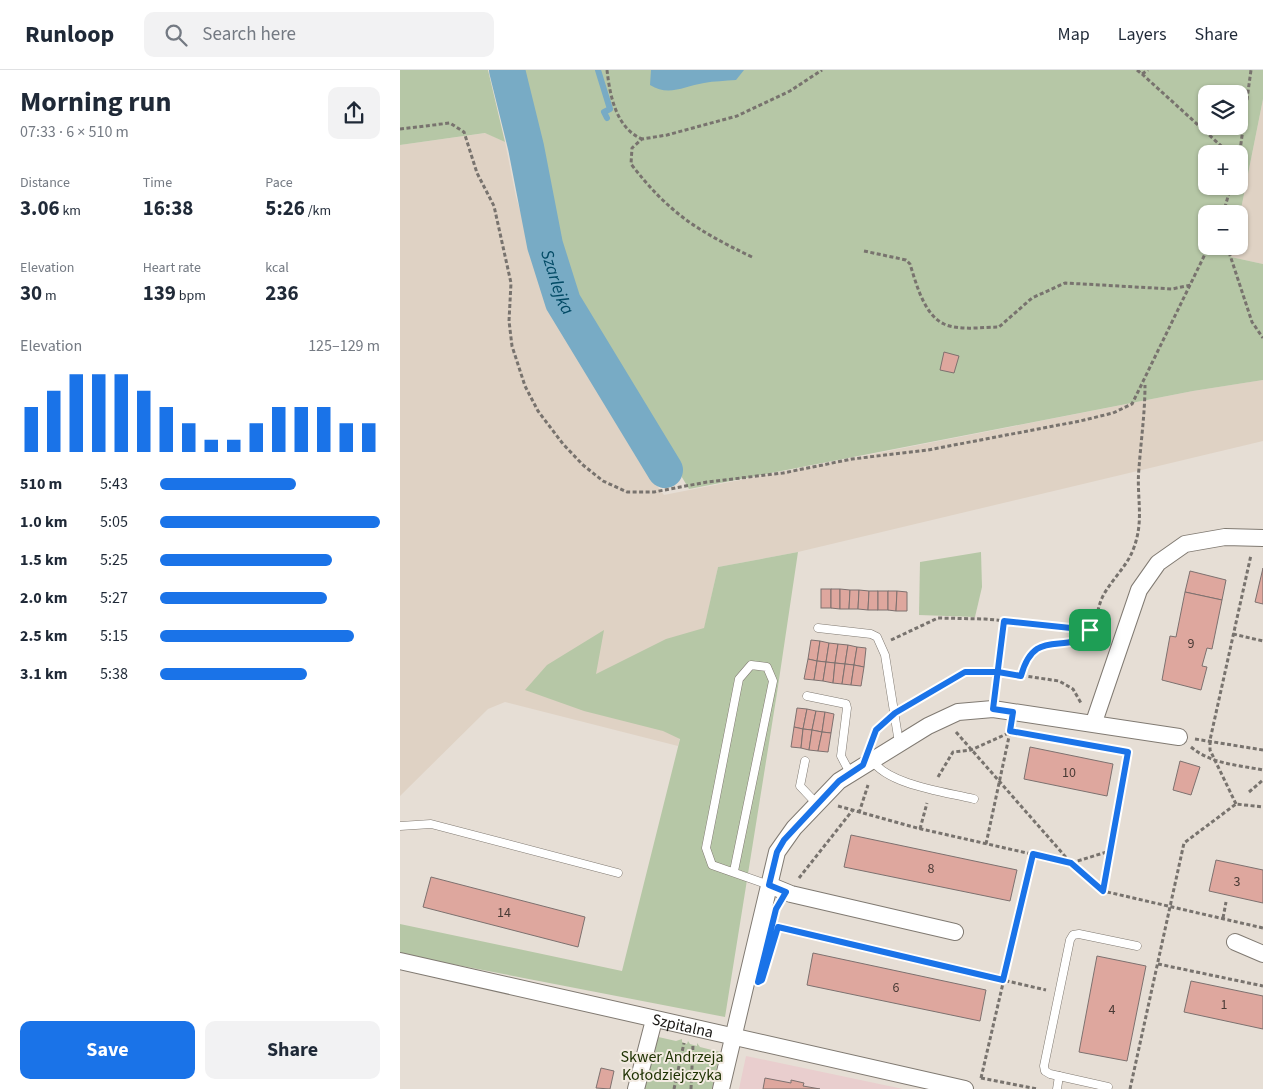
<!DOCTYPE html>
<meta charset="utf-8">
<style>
:root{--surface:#fff;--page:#f2f2f3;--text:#1f2937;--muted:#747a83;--line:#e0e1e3;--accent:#1a73e8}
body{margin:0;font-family:"Source Sans 3",sans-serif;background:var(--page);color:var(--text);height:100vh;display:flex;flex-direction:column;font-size:19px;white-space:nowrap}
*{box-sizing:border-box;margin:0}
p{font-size:16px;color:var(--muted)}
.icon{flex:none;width:28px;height:28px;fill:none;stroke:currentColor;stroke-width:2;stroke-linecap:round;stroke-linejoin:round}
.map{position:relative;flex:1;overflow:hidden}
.details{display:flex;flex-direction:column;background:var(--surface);width:400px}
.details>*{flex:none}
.tools{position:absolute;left:798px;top:15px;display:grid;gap:10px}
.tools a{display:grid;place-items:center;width:50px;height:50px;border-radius:10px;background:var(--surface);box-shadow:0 1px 4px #0004;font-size:25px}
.pin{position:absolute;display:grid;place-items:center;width:42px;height:42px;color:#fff;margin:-21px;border-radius:10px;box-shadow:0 2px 8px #0006}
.round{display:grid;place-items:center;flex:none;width:52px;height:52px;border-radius:10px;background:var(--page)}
.head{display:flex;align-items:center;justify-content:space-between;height:85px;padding:0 20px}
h1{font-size:28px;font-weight:700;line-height:38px}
.stats{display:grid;grid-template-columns:repeat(3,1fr);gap:8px;height:85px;padding:5px 20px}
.stats div{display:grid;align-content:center}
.stats b{font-size:21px;font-weight:700}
.stats small{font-size:14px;font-weight:400}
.stats p{font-size:14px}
.chart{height:140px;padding:10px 20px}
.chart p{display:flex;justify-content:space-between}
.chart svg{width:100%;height:90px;margin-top:5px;stroke:var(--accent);stroke-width:6}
.cta{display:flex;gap:10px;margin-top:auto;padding:10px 20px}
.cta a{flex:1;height:58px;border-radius:10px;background:var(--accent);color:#fff;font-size:20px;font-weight:700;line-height:58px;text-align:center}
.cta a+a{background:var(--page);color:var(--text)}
ul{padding:0 20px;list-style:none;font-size:16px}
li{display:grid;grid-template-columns:80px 60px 1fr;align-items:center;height:38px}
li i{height:12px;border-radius:6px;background:var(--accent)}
header{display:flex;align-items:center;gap:30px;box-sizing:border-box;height:70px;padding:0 25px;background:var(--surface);border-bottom:1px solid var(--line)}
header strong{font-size:24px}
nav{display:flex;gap:28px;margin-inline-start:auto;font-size:18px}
.search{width:350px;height:45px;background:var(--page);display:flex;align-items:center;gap:12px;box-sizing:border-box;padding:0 18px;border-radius:10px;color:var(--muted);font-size:19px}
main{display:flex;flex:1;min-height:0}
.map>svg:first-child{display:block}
.built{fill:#dfd2c4}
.medical{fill:#e9cece}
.green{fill:#b6c7a6;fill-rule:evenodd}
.water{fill:#78abc5}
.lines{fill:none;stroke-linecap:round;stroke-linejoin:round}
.stream{stroke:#78abc5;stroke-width:6}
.river{stroke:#78abc5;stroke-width:36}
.building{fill:#dea79e;stroke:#7d716f}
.service-casing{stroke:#807a72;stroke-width:9}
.minor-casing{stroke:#807a72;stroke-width:18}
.path{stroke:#78736e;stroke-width:3;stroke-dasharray:4 2.5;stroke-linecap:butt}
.service{stroke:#fff;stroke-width:8}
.minor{stroke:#fff;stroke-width:16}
.route-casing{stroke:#fff;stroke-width:10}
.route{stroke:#1a73e8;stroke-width:6}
.labels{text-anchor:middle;stroke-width:4;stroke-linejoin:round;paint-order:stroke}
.number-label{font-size:14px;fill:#4a3b36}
.street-label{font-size:16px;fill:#191714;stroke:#f3ebe2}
.park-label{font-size:16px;fill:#1d3100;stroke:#f3ebe2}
.water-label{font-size:18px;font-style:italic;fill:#024a65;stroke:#f3ebe2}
</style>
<header>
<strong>Runloop</strong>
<div class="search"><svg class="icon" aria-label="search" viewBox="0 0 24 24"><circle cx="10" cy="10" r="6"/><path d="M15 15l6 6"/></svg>Search here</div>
<nav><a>Map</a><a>Layers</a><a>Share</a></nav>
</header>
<main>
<section class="details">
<div class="head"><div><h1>Morning run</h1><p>07:33 · 6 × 510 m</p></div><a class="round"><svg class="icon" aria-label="share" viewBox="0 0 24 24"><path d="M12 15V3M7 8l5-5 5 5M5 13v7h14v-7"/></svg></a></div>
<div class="stats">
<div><p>Distance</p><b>3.06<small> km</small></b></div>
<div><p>Time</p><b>16:38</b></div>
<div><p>Pace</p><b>5:26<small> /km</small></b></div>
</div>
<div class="stats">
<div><p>Elevation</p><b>30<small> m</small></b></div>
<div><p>Heart rate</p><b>139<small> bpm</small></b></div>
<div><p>kcal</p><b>236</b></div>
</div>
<div class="chart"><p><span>Elevation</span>125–129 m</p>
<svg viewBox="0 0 160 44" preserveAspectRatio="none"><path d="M5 44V22M15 44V14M25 44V6M35 44V6M45 44V6M55 44V14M65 44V22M75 44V30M85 44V38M95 44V38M105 44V30M115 44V22M125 44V22M135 44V22M145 44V30M155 44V30"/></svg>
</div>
<ul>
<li><b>510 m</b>5:43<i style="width:62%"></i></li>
<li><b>1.0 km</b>5:05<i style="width:100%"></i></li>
<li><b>1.5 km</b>5:25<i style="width:78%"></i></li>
<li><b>2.0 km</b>5:27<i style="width:76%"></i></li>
<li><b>2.5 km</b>5:15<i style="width:88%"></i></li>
<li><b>3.1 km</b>5:38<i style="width:67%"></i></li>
</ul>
<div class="cta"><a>Save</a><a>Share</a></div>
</section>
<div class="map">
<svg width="863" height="1019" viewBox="0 0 863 1019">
<rect width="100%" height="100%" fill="#e6ded5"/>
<g class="built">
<polygon points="863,29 863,194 831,187 833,176 839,176 839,149"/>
<polygon points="86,63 105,72 116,127 152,246 240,393 264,425 793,321 863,310 863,371 398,482 318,497 278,676 105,632 88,639 0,726 0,75"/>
</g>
<polygon class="medical" points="346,986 503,1019 339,1019"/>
<g class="green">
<polygon points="0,0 88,0 105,72 85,63 0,75"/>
<path d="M114,0H863V29L839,149V144H806V176H833L831,187L863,194V310L793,321L289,419L179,234L140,110ZM806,24H839V56H806ZM806,84H839V116H806Z"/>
<polygon points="398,482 377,623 325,947 0,884 0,854 222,901 280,669 263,661 184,641 125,620 147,595 204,560 196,604 266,569 304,558 318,497"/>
<polygon points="581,482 582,517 575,547 519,545 520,492"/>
<polygon points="254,966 276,971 282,969 282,972 287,974 288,971 290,974 297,976 297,973 300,977 320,982 312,1019 240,1019"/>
</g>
<path class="water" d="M251,0H344L336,10C325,11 314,11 304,13C284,16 269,27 250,15Z"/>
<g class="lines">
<polyline class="stream" points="198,0 210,39 204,42 207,48"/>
<path class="river" id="s1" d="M107,0L126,77L145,175L163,232L265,400"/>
</g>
<g class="building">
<polygon points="544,282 559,286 554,303 540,300"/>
<polygon points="863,498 863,534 855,532"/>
<polygon points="790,501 826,510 822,530 785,522"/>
<rect x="421" y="519" width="10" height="19"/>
<polygon points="431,519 440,519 440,539 431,538"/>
<polygon points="440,519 450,520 449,539 440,539"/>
<polygon points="450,520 459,520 458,539 449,539"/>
<polygon points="459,520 469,521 468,540 458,539"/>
<polygon points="469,521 478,521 478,540 468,540"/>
<rect x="478" y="521" width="10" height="19"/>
<polygon points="488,521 497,521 496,541 488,540"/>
<polygon points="497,521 507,522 507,541 496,541"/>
<polygon points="785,522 822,530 812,579 807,578 802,596 807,597 801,620 762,610 770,566 776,567"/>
<polygon points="411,570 420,571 417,591 408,589"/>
<polygon points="420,571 429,573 426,592 417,591"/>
<polygon points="429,573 438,574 435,593 426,592"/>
<polygon points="438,574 448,575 445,594 435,593"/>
<polygon points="448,575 457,577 454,595 445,594"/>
<polygon points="457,577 466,578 464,597 454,595"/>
<polygon points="408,589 417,591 414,610 404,609"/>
<polygon points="417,591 426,592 423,611 414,610"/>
<polygon points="426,592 435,593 433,613 423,611"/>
<polygon points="435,593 445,594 442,614 433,613"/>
<polygon points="445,594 454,595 451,615 442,614"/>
<polygon points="454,595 464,597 461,616 451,615"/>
<polygon points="397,638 407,639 403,659 394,657"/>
<polygon points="407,639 416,641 412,660 403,659"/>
<polygon points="416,641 425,642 422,662 412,660"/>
<polygon points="425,642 434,644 431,663 422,662"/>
<polygon points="394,657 403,659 401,678 391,677"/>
<polygon points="403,659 412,660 409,680 401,678"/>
<polygon points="412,660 422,662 418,681 409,680"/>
<polygon points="422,662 431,663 428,682 418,681"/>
<polygon points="630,677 713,694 707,726 624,709"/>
<polygon points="780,691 800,697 791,725 773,720"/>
<polygon points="451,765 617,800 610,831 444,797"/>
<polygon points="816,790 863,800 863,833 809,821"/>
<polygon points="31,807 185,847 178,877 23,837"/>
<polygon points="413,883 586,920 580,951 407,915"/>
<polygon points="697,886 746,896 727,991 679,982"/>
<polygon points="791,911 863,926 863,959 784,942"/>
<polygon points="201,998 214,1001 210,1019 196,1018"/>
<polygon points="365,1008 391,1013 391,1010 404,1013 403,1016 420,1019 363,1019"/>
</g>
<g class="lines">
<g class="service-casing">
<g id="service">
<polyline points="418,558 471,564 477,567 485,585 499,673"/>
<polyline points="407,626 446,634 447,638 441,686 450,703"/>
<path d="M472,690C488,715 546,722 574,729"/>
<polyline points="405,691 400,716 417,734"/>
<polyline points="0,756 31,754 218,803"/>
<polyline points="334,801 373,611 367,597 351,595 339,609 306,778 312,795 369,815"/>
<polyline points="708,1017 650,1004 645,1001 644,996 670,870 673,865 679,864 737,876"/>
<polyline points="657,1019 659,1006"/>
</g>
</g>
<g class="minor-casing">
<g id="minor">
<polyline points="694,652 739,520 758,493 785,474 825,467 863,468"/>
<polyline points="369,815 391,824 555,862"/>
<polyline points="835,872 863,884"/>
<path id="s2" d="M0,891L565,1019"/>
<polyline points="236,1019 254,950"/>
<polyline points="321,1019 377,782 394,758 439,711 528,656 558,642 593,639 779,667"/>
</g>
</g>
<g class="path">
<path d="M207,0C210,26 216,58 242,69"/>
<polyline points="737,0 742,4 748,0"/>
<polyline points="742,4 830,84"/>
<polyline points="0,59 50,53 64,62 77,103 94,136 111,213 109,251 112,276 125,316 138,341 163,374 183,395 203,411 227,422 254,422 307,412 383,403 452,389 528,380 680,351 713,343 732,334 809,176"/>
<polyline points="839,88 851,0"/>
<polyline points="823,144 831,116"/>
<polyline points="827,176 852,252 863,268"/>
<path d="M464,181L506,190L510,194C516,213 524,245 544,254C559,261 583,257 599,257L632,228L665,213L772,219L791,215"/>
<path d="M352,187C296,160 269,143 231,94L232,78L242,69L267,65L337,46L390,21L422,0"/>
<polyline points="833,564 863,571"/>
<polyline points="491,570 538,548 585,549 690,559"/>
<path d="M621,606C634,555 664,588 688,562C697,553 697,539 702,528C710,511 726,498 733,480C745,450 736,427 739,398C741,370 745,343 745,315"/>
<polyline points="595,622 604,551"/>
<polyline points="507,634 565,602 598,602 659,611 673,619 681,633"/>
<polyline points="556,662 671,793 703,821 863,858"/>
<polyline points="645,667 728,682 703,821"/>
<polyline points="472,669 476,659 482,654"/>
<polyline points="795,669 863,680"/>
<path d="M791,677C811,694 838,695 863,700"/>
<polyline points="538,707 553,682 571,680 611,662"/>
<polyline points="849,722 863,710"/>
<polyline points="836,734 810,680 810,670 851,485"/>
<polyline points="438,736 517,758 671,793 710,781"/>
<polyline points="459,743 468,715"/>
<polyline points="520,759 527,733"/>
<polyline points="586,774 610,662"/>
<polyline points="399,808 452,741"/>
<polyline points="823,848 826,832"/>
<polyline points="378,856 391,861 646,920"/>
<polyline points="758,894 863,916"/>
<polyline points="581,1008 633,784"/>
<polyline points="581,1008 637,1019"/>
<polyline points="274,1019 284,973"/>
<polyline points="291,1019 293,975"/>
<polyline points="730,1019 784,773 836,734 863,737"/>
</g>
<use href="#service" class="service"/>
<use href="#minor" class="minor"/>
</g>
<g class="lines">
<g class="route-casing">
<path id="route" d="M690,560C668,588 635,554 621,606L598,602H565L495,643L476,660L463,695L439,711L384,770L377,782L369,815L386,822L376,839L358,912L362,910L378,857L603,910L633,784L671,793L703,821L728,682L610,661L613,642L593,639L604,551L690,560"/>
</g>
<use href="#route" class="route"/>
</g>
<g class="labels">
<g class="number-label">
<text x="791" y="578">9</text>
<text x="669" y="707">10</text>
<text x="531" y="803">8</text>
<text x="837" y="816">3</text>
<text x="104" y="847">14</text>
<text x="496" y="922">6</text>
<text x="824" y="939">1</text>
<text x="712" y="944">4</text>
</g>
<g class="street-label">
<text dy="6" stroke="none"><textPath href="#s2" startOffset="290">Szpitalna</textPath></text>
</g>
<g class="park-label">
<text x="272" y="992">Skwer Andrzeja<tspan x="272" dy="18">Kołodziejczyka</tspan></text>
</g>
<g class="water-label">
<text dy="6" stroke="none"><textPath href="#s1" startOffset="218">Szarlejka</textPath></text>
</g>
</g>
</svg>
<div class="tools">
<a><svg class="icon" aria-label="layers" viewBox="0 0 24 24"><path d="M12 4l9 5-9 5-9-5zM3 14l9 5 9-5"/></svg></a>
<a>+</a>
<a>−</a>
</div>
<div class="pin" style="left:690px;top:560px;background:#1e9e55"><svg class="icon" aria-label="arrive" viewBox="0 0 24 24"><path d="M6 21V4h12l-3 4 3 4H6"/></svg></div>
</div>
</main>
